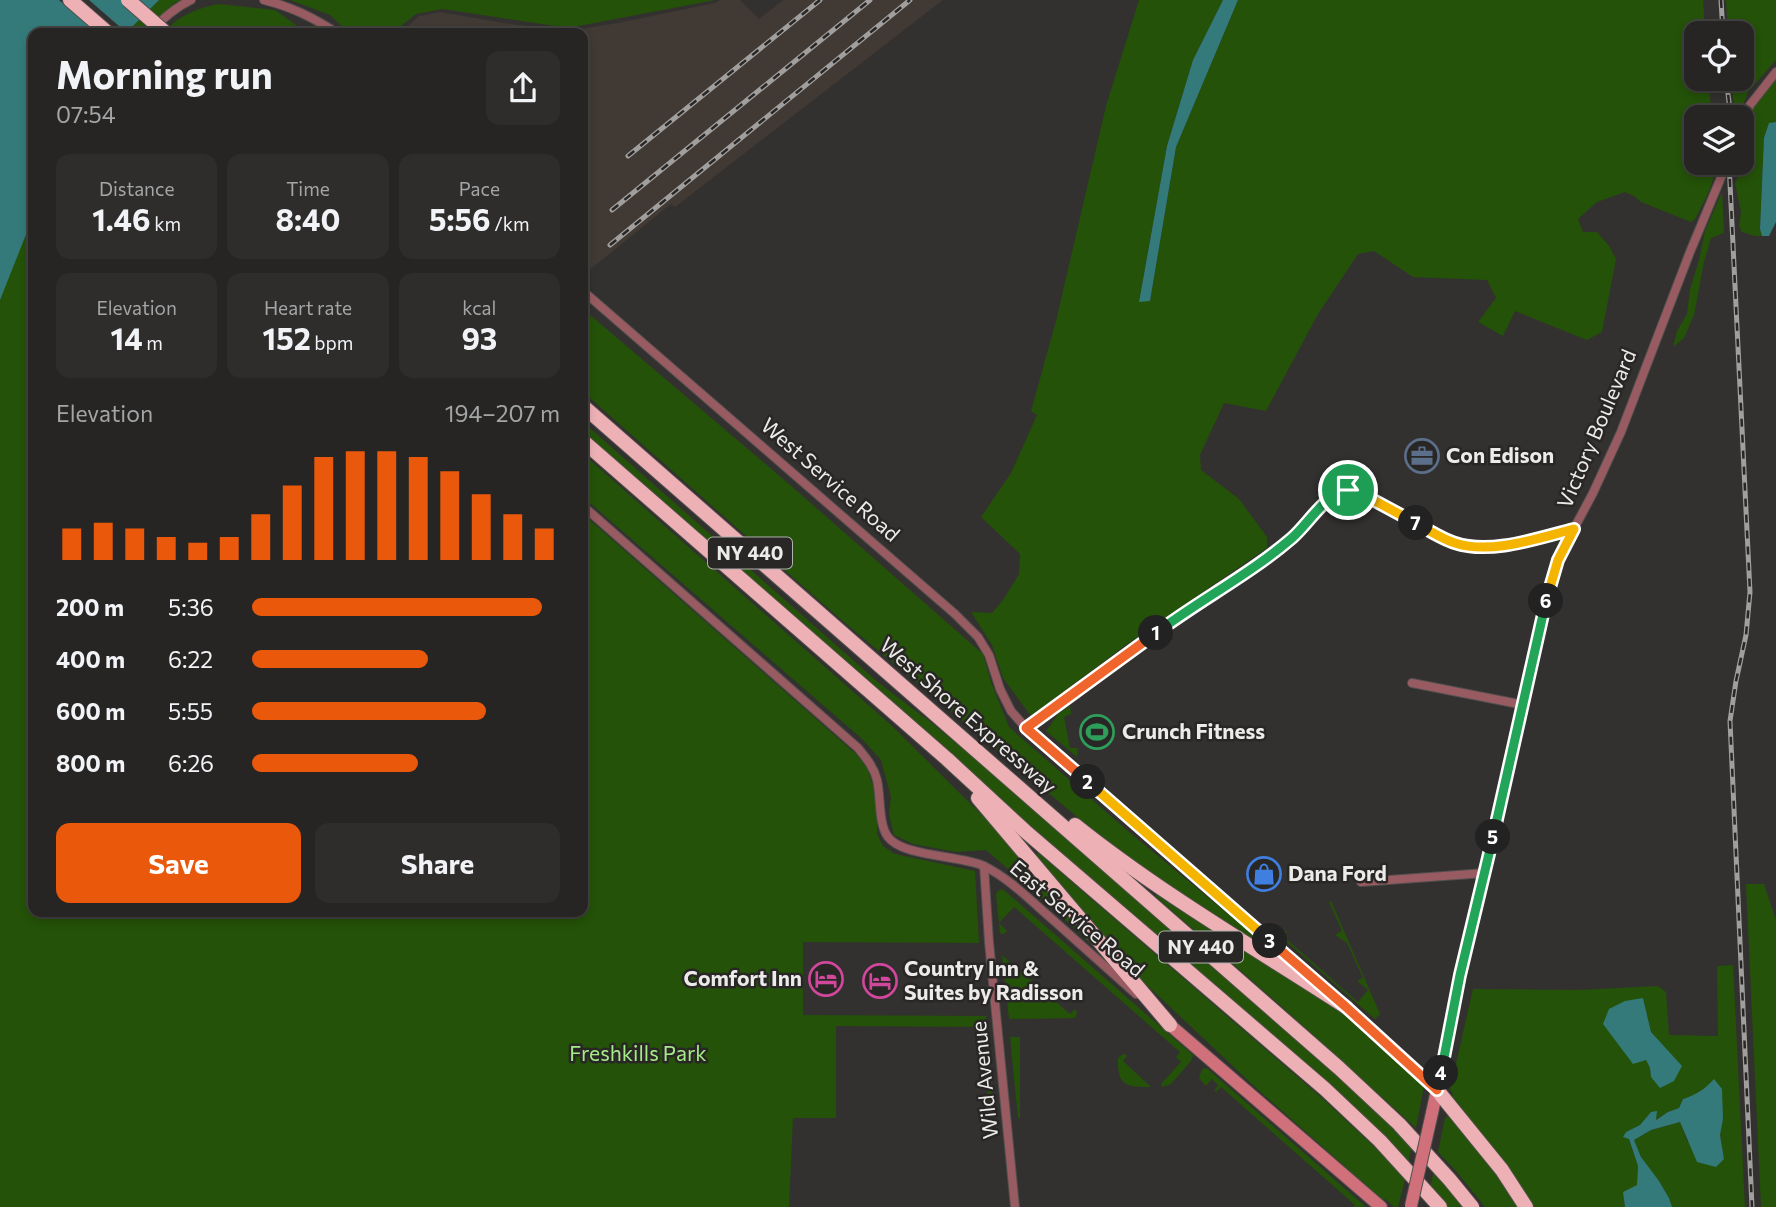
<!DOCTYPE html>
<meta charset="utf-8">
<style>
:root{--surface:#262523;--page:#2e2d2b;--text:#f1f3f6;--muted:#a4a5a6;--line:#424241;--accent:#ea580c}
body{margin:0;font-family:Commissioner,sans-serif;background:var(--page);color:var(--text);height:100vh;display:flex;flex-direction:column;font-size:26px;white-space:nowrap}
*{box-sizing:border-box;margin:0}
p{font-size:23px;color:var(--muted)}
.icon{flex:none;width:38px;height:38px;fill:none;stroke:currentColor;stroke-width:2;stroke-linecap:round;stroke-linejoin:round}
.map{position:relative;flex:1;overflow:hidden}
.side{position:absolute;left:28px;top:28px;width:560px;height:889px;display:flex;flex-direction:column;background:var(--surface);border-radius:14px;box-shadow:0 4px 10px #0003,0 0 0 2px var(--line)}
.side>*{flex:none}
.tools{position:absolute;left:1684px;top:21px;display:grid;gap:14px}
.tools a{display:grid;place-items:center;width:70px;height:70px;border-radius:14px;background:var(--surface);box-shadow:0 4px 10px #0003,0 0 0 2px var(--line);font-size:35px}
.pin{position:absolute;display:grid;place-items:center;width:60px;height:60px;color:#fff;margin:-30px;border:4px solid #fff;border-radius:50%;box-shadow:0 2px 7px #0007}
.km{position:absolute;width:35px;height:35px;margin:-18px;border-radius:50%;background:#222;color:#fff;font-size:19px;line-height:35px;text-align:center}
.round{display:grid;place-items:center;flex:none;width:74px;height:74px;border-radius:14px;background:var(--page)}
.overview{display:flex;align-items:center;justify-content:space-between;height:119px;padding:0 28px}
h1{font-size:38px;font-weight:700;line-height:52px}
.figures{display:grid;grid-template-columns:repeat(3,1fr);gap:10px;height:119px;padding:7px 28px}
.figures div{display:grid;align-content:center;border-radius:14px;background:var(--page);text-align:center}
.figures b{font-size:30px;font-weight:700}
.figures small{font-size:19px;font-weight:400}
.figures p{font-size:19px}
.chart{height:196px;padding:14px 28px}
.chart p{display:flex;justify-content:space-between}
.chart svg{width:100%;height:126px;margin-top:7px;stroke:var(--accent);stroke-width:6}
.cta{display:flex;gap:14px;margin-top:auto;padding:14px 28px}
.cta a{flex:1;height:80px;border-radius:14px;background:var(--accent);color:#fff;font-size:28px;font-weight:700;line-height:80px;text-align:center}
.cta a+a{background:var(--page);color:var(--text)}
ul{padding:0 28px;list-style:none;font-size:23px}
li{display:grid;grid-template-columns:112px 84px 1fr;align-items:center;height:52px}
li i{height:18px;border-radius:9px;background:var(--accent)}
.map>svg:first-child{display:block}
.built{fill:#413933}
.green{fill:#245208;fill-rule:evenodd}
.water{fill:#347a7b}
.pier{fill:#33312f}
.lines{fill:none;stroke-linecap:round;stroke-linejoin:round}
.minor-casing{stroke:#514f4d;stroke-width:10}
.secondary-casing{stroke:#514f4d;stroke-width:14}
.motorway-casing{stroke:#514f4d;stroke-width:16}
.minor{stroke:#975b61;stroke-width:8}
.secondary{stroke:#cf707a;stroke-width:12}
.motorway{stroke:#edb1b5;stroke-width:14}
.rail-casing{stroke:#a19f9e;stroke-width:5}
.rail{stroke:#292725;stroke-width:2.5;stroke-dasharray:8;stroke-linecap:butt}
.secondary-bridge-casing{stroke:#514f4d;stroke-width:14;stroke-linecap:butt}
.motorway-bridge-casing{stroke:#514f4d;stroke-width:16;stroke-linecap:butt}
.secondary-bridge{stroke:#cf707a;stroke-width:12}
.motorway-bridge{stroke:#edb1b5;stroke-width:14}
.split-1-casing{stroke:#fff;stroke-width:14}
.split-2-casing{stroke:#fff;stroke-width:14}
.split-3-casing{stroke:#fff;stroke-width:14}
.split-4-casing{stroke:#fff;stroke-width:14}
.split-5-casing{stroke:#fff;stroke-width:14}
.split-6-casing{stroke:#fff;stroke-width:14}
.split-7-casing{stroke:#fff;stroke-width:14}
.split-8-casing{stroke:#fff;stroke-width:14}
.split-1{stroke:#22a559;stroke-width:9}
.split-2{stroke:#f0652b;stroke-width:9}
.split-3{stroke:#f5b400;stroke-width:9}
.split-4{stroke:#f0652b;stroke-width:9}
.split-5{stroke:#22a559;stroke-width:9}
.split-6{stroke:#22a559;stroke-width:9}
.split-7{stroke:#f5b400;stroke-width:9}
.split-8{stroke:#f5b400;stroke-width:9}
.labels{text-anchor:middle;stroke-width:5;stroke-linejoin:round;paint-order:stroke}
.shield{fill:#292725;stroke:#b2b0af;stroke-width:2}
.shield-label{font-size:19px;font-weight:bold;fill:#edebea}
.street-label{font-size:21px;fill:#edebea;stroke:#292725}
.poi-label{font-size:21px;font-weight:bold;fill:#edebea;stroke:#292725;text-anchor:start}
.park-label{font-size:21px;fill:#a5ea88;stroke:#292725}
</style>
<div class="map">
<svg width="1776" height="1207" viewBox="0 0 1776 1207">
<rect width="100%" height="100%" fill="#33312f"/>
<polygon class="built" points="720,0 740,0 759,19 783,0 943,0 675,207 671,204 587,272 583,268 583,33 401,33 419,16 440,12 504,23 568,31 618,23 715,3"/>
<g class="green">
<polygon points="0,0 49,0 33,33 33,912 583,912 583,514 857,755 867,768 874,789 877,804 877,834 883,846 895,854 975,871 979,943 803,942 803,1015 986,1016 987,1027 836,1026 836,1118 793,1118 789,1207 0,1207"/>
<polygon points="159,0 185,0 174,3 145,33 126,33"/>
<polygon points="290,0 715,0 568,28 443,9 416,14 392,33 349,33 330,15"/>
<path d="M1139,0H1223L1193,60L1167,146L1139,301H1150L1176,147L1238,0H1703L1705,33H1696V79H1708L1712,117H1696V163H1716C1715,183 1704,202 1695,219L1691,222L1641,202L1634,196L1625,192L1597,202L1578,219L1583,232H1597L1609,246L1616,259L1602,332L1587,340L1515,311L1503,336L1478,322L1496,298L1487,280L1413,277L1374,251L1358,254L1318,314L1266,411L1224,403L1200,455L1201,470L1239,499L1267,537V548L1126,645L1031,716L1003,678L992,645L971,612L992,613L1003,600L1019,574L1020,554L981,517L1011,473L1037,415L1031,411L1056,321L1106,106Z"/>
<polygon points="1726,0 1776,0 1776,60 1748,92 1738,117 1736,117 1730,79 1741,79 1741,33 1728,33"/>
<path d="M218,4L275,10L296,25L292,33H181L171,25C185,13 200,8 218,4Z"/>
<path d="M1776,79V122L1769,124L1764,138L1760,229L1762,236H1755L1742,232L1739,226L1741,212L1735,183C1744,170 1740,156 1741,141C1743,122 1762,91 1776,79Z"/>
<polygon points="1722,192 1724,233 1711,238 1704,262 1694,315 1684,338 1673,347 1677,331 1687,314 1690,289 1699,260 1705,231"/>
<polygon points="583,309 789,484 983,654 991,682 1009,727 1129,832 1274,952 1273,954 1134,862 1082,821 838,617 583,392"/>
<polygon points="583,422 879,683 933,724 999,779 1391,1124 1412,1145 1408,1164 1228,999 583,432"/>
<polygon points="583,454 891,725 993,826 1093,941 1091,944 1053,908 986,850 956,852 913,844 894,835 889,814 891,797 881,760 861,738 583,497"/>
<polygon points="1070,706 1071,714 1064,717 1070,748 1078,748 1077,757 1046,731 1059,713"/>
<polygon points="1038,853 1323,1099 1383,1155 1405,1179 1398,1207 1394,1207 1385,1199 1383,1200 1254,1086 1115,955 1036,855"/>
<polygon points="1746,884 1764,884 1776,920 1776,1207 1761,1207"/>
<polygon points="1001,889 1005,891 1193,1055 1191,1061 1171,1084 1162,1087 1161,1084 1181,1062 1176,1057 1180,1052 1014,907 999,923 1007,931 1004,934 1000,933 996,895 997,892"/>
<polygon points="1158,893 1342,1012 1423,1085 1423,1092 1416,1128 1279,1004 1155,896"/>
<polygon points="1331,901 1380,1014 1375,1019 1280,936 1285,931 1287,931 1284,937 1358,1002 1368,990 1357,981 1363,978 1347,943 1335,935 1342,931 1329,902"/>
<polygon points="1002,955 1070,1014 1075,1009 1077,1013 1075,1018 1009,1019"/>
<path d="M1733,965L1745,1207H1672C1667,1191 1658,1179 1647,1167C1641,1159 1638,1149 1634,1140L1651,1130L1680,1122L1687,1141L1724,1159L1720,1135L1723,1119L1706,1087L1694,1096L1683,1099L1679,1108L1668,1112L1655,1120L1651,1112L1640,1125L1626,1132L1638,1166L1637,1185L1624,1202L1625,1207H1532L1450,1100L1453,1094L1450,1090L1473,989L1578,990L1658,986L1666,992L1669,1035L1718,1036L1717,966ZM1643,998L1651,1032L1681,1066L1651,1077L1650,1068L1646,1060Z"/>
<polygon points="1010,1037 1020,1037 1020,1118 1018,1118"/>
<path d="M1125,1054L1127,1056L1123,1061L1151,1087C1126,1087 1117,1086 1118,1058L1122,1055Z"/>
<polygon points="988,1055 989,1055 995,1118 987,1118"/>
<polygon points="1207,1068 1208,1069 1366,1207 1353,1207 1355,1205 1221,1087 1216,1092 1214,1091 1218,1085 1212,1079 1206,1086 1199,1078 1202,1069"/>
<polygon points="1451,1114 1486,1158 1519,1207 1485,1207 1456,1171 1438,1152 1445,1118"/>
<polygon points="1434,1170 1466,1207 1446,1207 1430,1188"/>
</g>
<g class="water">
<polygon points="0,0 159,0 126,33 33,33 33,217 0,300"/>
<polygon points="1223,0 1238,0 1176,147 1150,301 1139,302 1167,146 1193,60"/>
<polygon points="1776,122 1776,222 1769,236 1762,236 1760,229 1764,138 1769,123"/>
<polygon points="1643,998 1651,1032 1682,1066 1674,1081 1660,1088 1651,1077 1650,1068 1646,1060 1633,1064 1603,1024 1609,1009 1625,1001"/>
<path d="M1714,1079L1722,1089L1723,1119L1720,1135L1724,1159L1716,1167L1697,1162L1680,1122L1651,1130L1634,1140L1641,1157L1659,1181L1669,1198L1672,1207H1625L1623,1192L1637,1185L1638,1166L1629,1139L1623,1137L1626,1132L1640,1125L1651,1112L1657,1111L1656,1120L1668,1112L1679,1108L1683,1099C1696,1095 1705,1089 1714,1079Z"/>
</g>
<polygon class="pier" points="59,0 89,0 127,33 97,33"/>
<g class="lines">
<g class="minor-casing">
<g id="minor">
<path d="M264,0C292,7 312,17 337,33"/>
<path d="M149,33C162,19 174,8 191,0"/>
<polyline points="1741,128 1750,105 1776,72"/>
<polyline points="583,291 955,614 978,637 989,655 1000,689 1011,711 1026,728 1317,982"/>
<path d="M583,506L858,748C866,758 874,767 877,780C881,796 878,824 888,837C903,857 960,855 984,866C1010,879 1030,900 1052,919C1080,944 1108,969 1136,994"/>
<polyline points="1412,683 1524,705"/>
<path d="M1026,728L1183,612L1279,549L1301,530L1333,496L1339,492L1348,490L1362,494C1395,512 1443,544 1479,547C1503,550 1549,535 1574,529"/>
<polyline points="984,866 989,942 1015,1207"/>
<polyline points="1361,882 1485,873"/>
<polyline points="1437,1090 1460,975 1524,705 1550,585 1561,553 1593,493 1621,432 1690,252 1727,163"/>
</g>
</g>
<g class="secondary-casing">
<g id="secondary">
<polyline points="1346,1007 1437,1090 1432,1113"/>
<polyline points="1170,1025 1381,1207"/>
</g>
</g>
<g class="motorway-casing">
<g id="motorway">
<polyline points="70,0 108,33"/>
<polyline points="583,406 1339,1068 1399,1124 1450,1180 1472,1207"/>
<polyline points="583,441 947,759 1025,831 1325,1089 1380,1141 1440,1207"/>
<polyline points="978,798 1170,1025"/>
<path d="M1075,825C1160,893 1255,948 1346,1007"/>
<polyline points="1437,1090 1502,1170 1526,1207"/>
</g>
</g>
<use href="#minor" class="minor"/>
<use href="#secondary" class="secondary"/>
<use href="#motorway" class="motorway"/>
<g class="rail-casing">
<g id="rail">
<polyline points="1721,0 1723,33"/>
<polyline points="1726,79 1731,117"/>
<polyline points="628,156 820,0"/>
<polyline points="1729,163 1750,592 1746,635 1736,681 1730,721 1752,1207"/>
<polyline points="612,210 870,0"/>
<polyline points="610,245 910,0"/>
</g>
</g>
<use href="#rail" class="rail"/>
<g class="secondary-bridge-casing">
<polyline id="secondary-bridge" points="1411,1206 1432,1113"/>
</g>
<g class="motorway-bridge-casing">
<polyline id="motorway-bridge" points="128,0 166,33"/>
</g>
<use href="#secondary-bridge" class="secondary-bridge"/>
<use href="#motorway-bridge" class="motorway-bridge"/>
</g>
<g class="lines">
<g class="split-1-casing">
<path id="split-1" d="M1156,633C1200,600 1250,574 1292,538C1310,522 1324,495 1348,490"/>
</g>
<g class="split-2-casing">
<polyline id="split-2" points="1088,782 1026,728 1156,633"/>
</g>
<g class="split-3-casing">
<polyline id="split-3" points="1088,782 1270,941"/>
</g>
<g class="split-4-casing">
<polyline id="split-4" points="1270,941 1346,1007 1437,1090 1441,1073"/>
</g>
<g class="split-5-casing">
<polyline id="split-5" points="1441,1073 1460,975 1493,837"/>
</g>
<g class="split-6-casing">
<polyline id="split-6" points="1493,837 1546,601"/>
</g>
<g class="split-7-casing">
<path id="split-7" d="M1416,523C1428,530 1442,539 1455,543C1491,555 1538,538 1574,529L1558,560L1546,601"/>
</g>
<g class="split-8-casing">
<polyline id="split-8" points="1348,490 1362,494 1416,523"/>
</g>
<use href="#split-1" class="split-1"/>
<use href="#split-2" class="split-2"/>
<use href="#split-3" class="split-3"/>
<use href="#split-4" class="split-4"/>
<use href="#split-5" class="split-5"/>
<use href="#split-6" class="split-6"/>
<use href="#split-7" class="split-7"/>
<use href="#split-8" class="split-8"/>
</g>
<defs>
<g id="office-ring" transform="scale(1.75)"><circle r="9.5" fill="#292725" stroke="#5c6f8a" stroke-width="1.5"/><path d="M-6-3h4V-5.5h4V-3h4V5H-6ZM-1-4.5V-3h2v-1.5ZM-6 0V1H6V0Z" fill="#5c6f8a"/></g>
<g id="stadium-ring" transform="scale(1.75)"><circle r="9.5" fill="#292725" stroke="#2e9e5b" stroke-width="1.5"/><path d="M0-5a6.5 5 0 1 0 0 10a6.5 5 0 1 0 0-10ZM-3.5-1.8h7v3.6h-7Z" fill="#2e9e5b"/></g>
<g id="shop-ring" transform="scale(1.75)"><circle r="9.5" fill="#292725" stroke="#3f7fe0" stroke-width="1.5"/><path d="M-5-2.5h2.3a2.7 3.5 0 0 1 5.4 0H5L5.5 6h-11ZM-1.5-2.5h3a1.5 2.3 0 0 0-3 0Z" fill="#3f7fe0"/></g>
<g id="hotel-ring" transform="scale(1.75)"><circle r="9.5" fill="#292725" stroke="#d1479c" stroke-width="1.5"/><path d="M-6-4.5h1.5V1H6V5H4.5V3h-9V5H-6ZM-4 0a1.8 1.8 0 1 1 3.6 0ZM.5 0V-2.5h3Q6-2.5 6 0Z" fill="#d1479c"/></g>
</defs>
<g fill-rule="evenodd">
<use href="#office-ring" x="1422" y="456"/>
<use href="#stadium-ring" x="1097" y="732"/>
<use href="#shop-ring" x="1264" y="874"/>
<use href="#hotel-ring" x="826" y="979"/>
<use href="#hotel-ring" x="880" y="981"/>
</g>
<g class="labels">
<g class="shield">
<rect x="708" y="537.5" width="84" height="31" rx="5"/>
<rect x="1159" y="931.5" width="84" height="31" rx="5"/>
</g>
<g class="shield-label">
<text x="750" y="560">NY 440</text>
<text x="1201" y="954">NY 440</text>
</g>
<g class="street-label">
<text transform="translate(1597 429) rotate(-67)" y="7">Victory Boulevard</text>
<text transform="translate(830 480) rotate(41)" y="7">West Service Road</text>
<text transform="translate(968 716) rotate(41)" y="7">West Shore Expressway</text>
<text transform="translate(1077 919) rotate(40)" y="7">East Service Road</text>
<text transform="translate(985 1080) rotate(-96)" y="7">Wild Avenue</text>
</g>
<g class="poi-label">
<text x="1446" y="463">Con Edison</text>
<text x="1122" y="739">Crunch Fitness</text>
<text x="1288" y="881">Dana Ford</text>
<text x="904" y="976">Country Inn &amp;<tspan x="904" dy="24">Suites by Radisson</tspan></text>
<text x="802" y="986" text-anchor="end">Comfort Inn</text>
</g>
<g class="park-label">
<text x="638" y="1061">Freshkills Park</text>
</g>
</g>
</svg>
<div class="tools">
<a><svg class="icon" aria-label="locate" viewBox="0 0 24 24"><circle cx="12" cy="12" r="6"/><path d="M12 2v4M12 18v4M2 12h4M18 12h4"/></svg></a>
<a><svg class="icon" aria-label="layers" viewBox="0 0 24 24"><path d="M12 4l9 5-9 5-9-5zM3 14l9 5 9-5"/></svg></a>
</div>
<div class="pin" style="left:1348px;top:490px;background:#1e9e55"><svg class="icon" aria-label="arrive" viewBox="0 0 24 24"><path d="M6 21V4h12l-3 4 3 4H6"/></svg></div>
<b class="km" style="left:1156px;top:633px">1</b>
<b class="km" style="left:1088px;top:782px">2</b>
<b class="km" style="left:1270px;top:941px">3</b>
<b class="km" style="left:1441px;top:1073px">4</b>
<b class="km" style="left:1493px;top:837px">5</b>
<b class="km" style="left:1546px;top:601px">6</b>
<b class="km" style="left:1416px;top:523px">7</b>
<section class="side">
<div class="overview"><div><h1>Morning run</h1><p>07:54</p></div><a class="round"><svg class="icon" aria-label="share" viewBox="0 0 24 24"><path d="M12 15V3M7 8l5-5 5 5M5 13v7h14v-7"/></svg></a></div>
<div class="figures">
<div><p>Distance</p><b>1.46<small> km</small></b></div>
<div><p>Time</p><b>8:40</b></div>
<div><p>Pace</p><b>5:56<small> /km</small></b></div>
</div>
<div class="figures">
<div><p>Elevation</p><b>14<small> m</small></b></div>
<div><p>Heart rate</p><b>152<small> bpm</small></b></div>
<div><p>kcal</p><b>93</b></div>
</div>
<div class="chart"><p><span>Elevation</span>194–207 m</p>
<svg viewBox="0 0 160 44" preserveAspectRatio="none"><path d="M5 44V33M15 44V31M25 44V33M35 44V36M45 44V38M55 44V36M65 44V28M75 44V18M85 44V8M95 44V6M105 44V6M115 44V8M125 44V13M135 44V21M145 44V28M155 44V33"/></svg>
</div>
<ul>
<li><b>200 m</b>5:36<i style="width:94%"></i></li>
<li><b>400 m</b>6:22<i style="width:57%"></i></li>
<li><b>600 m</b>5:55<i style="width:76%"></i></li>
<li><b>800 m</b>6:26<i style="width:54%"></i></li>
</ul>
<div class="cta"><a>Save</a><a>Share</a></div>
</section>
</div>
